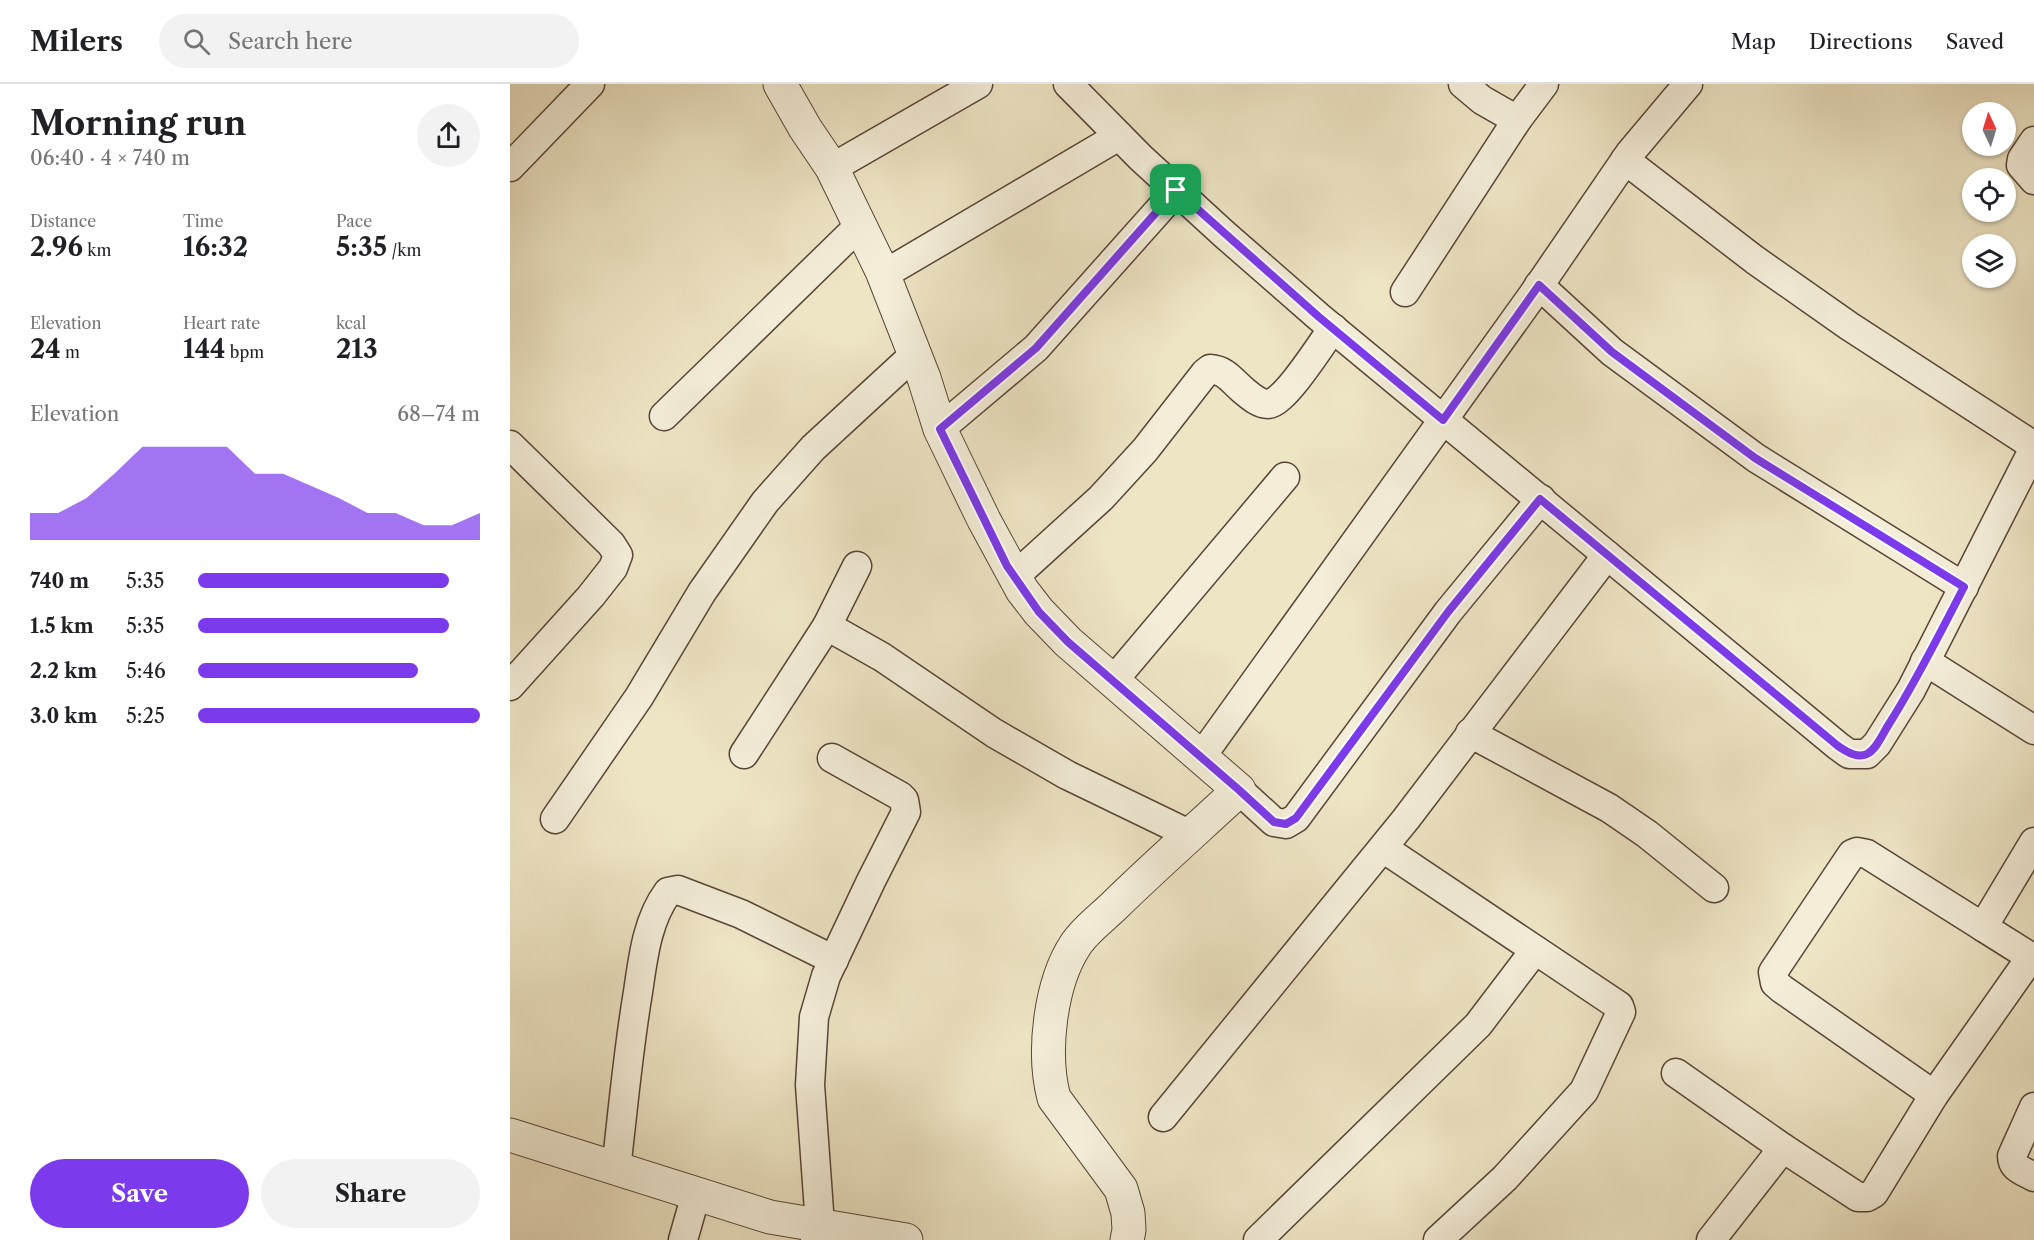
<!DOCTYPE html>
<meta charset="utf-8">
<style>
:root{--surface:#fff;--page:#f2f2f2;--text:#202124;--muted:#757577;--line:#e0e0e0;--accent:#7c3aed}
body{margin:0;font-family:"Libre Caslon Text",serif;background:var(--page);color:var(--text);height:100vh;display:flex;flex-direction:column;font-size:22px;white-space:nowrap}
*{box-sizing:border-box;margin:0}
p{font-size:20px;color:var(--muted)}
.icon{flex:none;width:33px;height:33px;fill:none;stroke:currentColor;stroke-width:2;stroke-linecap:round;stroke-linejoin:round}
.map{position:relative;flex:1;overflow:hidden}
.side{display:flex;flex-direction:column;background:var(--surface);width:510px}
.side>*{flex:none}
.needle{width:39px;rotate:356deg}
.fabs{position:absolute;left:1452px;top:18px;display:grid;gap:12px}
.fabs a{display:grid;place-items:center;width:54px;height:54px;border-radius:50%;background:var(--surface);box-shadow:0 2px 4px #0004;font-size:30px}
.pin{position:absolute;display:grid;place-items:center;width:51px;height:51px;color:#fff;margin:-26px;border-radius:12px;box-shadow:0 3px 9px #0006}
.round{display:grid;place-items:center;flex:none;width:63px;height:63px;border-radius:32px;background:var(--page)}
.headline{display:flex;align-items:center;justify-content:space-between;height:102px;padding:0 30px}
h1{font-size:33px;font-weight:700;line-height:45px}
.stats{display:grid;grid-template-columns:repeat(3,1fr);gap:9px;height:102px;padding:6px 30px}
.stats div{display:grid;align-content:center}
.stats b{font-size:26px;font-weight:700}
.stats small{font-size:16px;font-weight:400}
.stats p{font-size:16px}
.chart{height:168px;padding:12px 30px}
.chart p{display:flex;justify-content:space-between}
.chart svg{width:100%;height:108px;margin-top:6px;fill:var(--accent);opacity:.7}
.primary-button{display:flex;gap:12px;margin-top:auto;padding:12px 30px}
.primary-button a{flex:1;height:69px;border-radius:36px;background:var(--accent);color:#fff;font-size:24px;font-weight:700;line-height:69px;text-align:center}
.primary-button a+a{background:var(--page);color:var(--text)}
ul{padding:0 30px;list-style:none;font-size:20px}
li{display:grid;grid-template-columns:96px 72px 1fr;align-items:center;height:45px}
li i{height:15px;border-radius:8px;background:var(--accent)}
header{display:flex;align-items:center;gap:36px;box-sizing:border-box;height:84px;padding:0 30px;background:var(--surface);border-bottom:2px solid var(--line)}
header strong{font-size:28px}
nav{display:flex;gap:33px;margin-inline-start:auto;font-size:21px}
.search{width:420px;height:54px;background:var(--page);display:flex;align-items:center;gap:15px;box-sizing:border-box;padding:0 21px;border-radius:33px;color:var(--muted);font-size:22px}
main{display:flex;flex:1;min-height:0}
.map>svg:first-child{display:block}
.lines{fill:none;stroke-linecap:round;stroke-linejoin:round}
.minor-casing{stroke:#574637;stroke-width:31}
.tertiary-casing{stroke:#574637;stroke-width:35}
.minor{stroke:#f4eed9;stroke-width:28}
.tertiary{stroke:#f4eed9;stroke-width:33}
.route-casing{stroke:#fff;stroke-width:12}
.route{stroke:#7c3aed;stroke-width:8}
</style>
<header>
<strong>Milers</strong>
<div class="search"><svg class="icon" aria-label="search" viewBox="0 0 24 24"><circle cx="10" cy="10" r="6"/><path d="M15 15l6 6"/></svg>Search here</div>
<nav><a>Map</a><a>Directions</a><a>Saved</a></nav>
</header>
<main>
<section class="side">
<div class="headline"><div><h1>Morning run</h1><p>06:40 · 4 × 740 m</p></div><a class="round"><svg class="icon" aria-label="share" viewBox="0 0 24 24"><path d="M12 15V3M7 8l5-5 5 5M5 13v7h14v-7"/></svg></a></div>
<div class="stats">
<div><p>Distance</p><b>2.96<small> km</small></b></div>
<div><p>Time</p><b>16:32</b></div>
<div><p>Pace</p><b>5:35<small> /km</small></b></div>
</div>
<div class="stats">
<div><p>Elevation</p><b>24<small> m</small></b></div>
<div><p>Heart rate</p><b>144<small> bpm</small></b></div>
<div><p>kcal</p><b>213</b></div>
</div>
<div class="chart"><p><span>Elevation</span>68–74 m</p>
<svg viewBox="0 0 160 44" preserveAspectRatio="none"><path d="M0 44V33L10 33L20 27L30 17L40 6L50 6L60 6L70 6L80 17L90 17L100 22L110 27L120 33L130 33L140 38L150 38L160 33V44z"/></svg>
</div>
<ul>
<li><b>740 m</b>5:35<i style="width:89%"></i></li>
<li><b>1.5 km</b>5:35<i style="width:89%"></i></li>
<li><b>2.2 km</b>5:46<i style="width:78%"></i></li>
<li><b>3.0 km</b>5:25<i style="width:100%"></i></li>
</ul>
<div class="primary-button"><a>Save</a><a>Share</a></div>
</section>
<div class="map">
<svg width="1524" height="1156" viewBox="0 0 1524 1156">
<rect width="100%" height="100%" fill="#eee5c5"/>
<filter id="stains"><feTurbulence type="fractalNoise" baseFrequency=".00333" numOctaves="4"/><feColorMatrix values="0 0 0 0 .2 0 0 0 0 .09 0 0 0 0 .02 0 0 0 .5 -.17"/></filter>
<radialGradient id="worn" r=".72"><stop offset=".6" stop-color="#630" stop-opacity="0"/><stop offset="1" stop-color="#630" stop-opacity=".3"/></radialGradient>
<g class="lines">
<g class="minor-casing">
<g id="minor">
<polyline points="558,0 631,74 714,150 809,233 1328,662 1339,670 1357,670 1367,660 1401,606 1524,364"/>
<polyline points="953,0 972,16 1007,36"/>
<polyline points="1524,57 1512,75 1511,81 1524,96"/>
<polyline points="1115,76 1245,176 1339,242 1524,362"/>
<polyline points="0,83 80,0"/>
<polyline points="322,84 468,0"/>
<polyline points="373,191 609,52"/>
<polyline points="1029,201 1102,268 1246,374 1454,503"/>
<polyline points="895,208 1007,36 1034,0"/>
<polyline points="154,332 350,141"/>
<polyline points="430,345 526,264 666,107"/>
<polyline points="0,361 101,460 108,471 103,484 81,512 0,602"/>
<path d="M504,493L591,414L635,366L695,289L700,285C716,286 722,297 734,307C740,312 749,320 758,320C774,320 812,259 823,244"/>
<polyline points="317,542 372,573 484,649 557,691 681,751"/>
<polyline points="1415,577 1524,646"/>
<polyline points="603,597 775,393"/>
<polyline points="960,649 1099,724 1137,750 1204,804"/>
<polyline points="234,670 317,542 347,482"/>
<polyline points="691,673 1022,212 1120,69 1178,0"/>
<polyline points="729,706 764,738 776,740 786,734 938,528 1031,415"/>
<polyline points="45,735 129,613 192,508 255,418 303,364 405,270"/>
<polyline points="1524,758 1473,843 1524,875"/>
<polyline points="873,764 1109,922 1111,928 1074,1007 995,1094 928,1156"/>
<polyline points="1166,989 1273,1064 1348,1113 1357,1113 1364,1109 1424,1011 1521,873"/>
<polyline points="1424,1011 1272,905 1265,899 1263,888 1342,770 1347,768 1357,770 1473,843"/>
<path d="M1524,1023L1502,1072C1502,1085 1514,1087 1524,1093"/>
<polyline points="653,1033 896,735 1097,471"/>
<path d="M106,1085C113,1026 118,967 128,908C133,874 137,836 158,808L168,806L231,830L324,876"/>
<polyline points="173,1156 186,1110"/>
<polyline points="305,1156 310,1141 300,1001 304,933 316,892 361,797 396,728 394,716 390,712 322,674"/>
<polyline points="748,1156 968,941 1025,866"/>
<polyline points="1201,1156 1273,1064"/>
</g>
</g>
<g class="tertiary-casing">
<g id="tertiary">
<path d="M270,0L295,44L322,84L372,187L414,294L430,345L474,436L512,506L529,528L558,558L729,706C688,744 645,782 605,821C593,833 576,845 566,860C540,899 532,969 544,1014L611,1105L618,1129L619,1146L617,1156"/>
<polyline points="0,1051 260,1133 396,1156"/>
</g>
</g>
<use href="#minor" class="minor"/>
<use href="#tertiary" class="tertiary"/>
</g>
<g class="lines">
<g class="route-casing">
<path id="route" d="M666,106L809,233L933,336L1029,201L1102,268L1245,374L1454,503C1430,549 1407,596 1379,640C1373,649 1367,665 1357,670C1347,675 1336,667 1328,662L1030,415L938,528L786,734L776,740L764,738L729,706L558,558L529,528L497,482L430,345L526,264Z"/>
</g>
<use href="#route" class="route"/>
</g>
<rect width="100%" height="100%" filter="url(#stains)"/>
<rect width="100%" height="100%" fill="url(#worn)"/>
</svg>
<div class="fabs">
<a><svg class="needle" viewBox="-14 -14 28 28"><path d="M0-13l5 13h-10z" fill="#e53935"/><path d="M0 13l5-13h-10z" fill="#757577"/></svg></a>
<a><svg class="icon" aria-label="locate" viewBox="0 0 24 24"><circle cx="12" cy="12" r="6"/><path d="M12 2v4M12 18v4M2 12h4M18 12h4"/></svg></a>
<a><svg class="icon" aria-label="layers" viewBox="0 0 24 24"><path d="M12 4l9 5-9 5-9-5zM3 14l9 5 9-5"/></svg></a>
</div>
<div class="pin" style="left:666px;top:106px;background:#1e9e55"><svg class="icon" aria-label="arrive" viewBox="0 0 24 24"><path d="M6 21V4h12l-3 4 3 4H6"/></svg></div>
</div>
</main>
